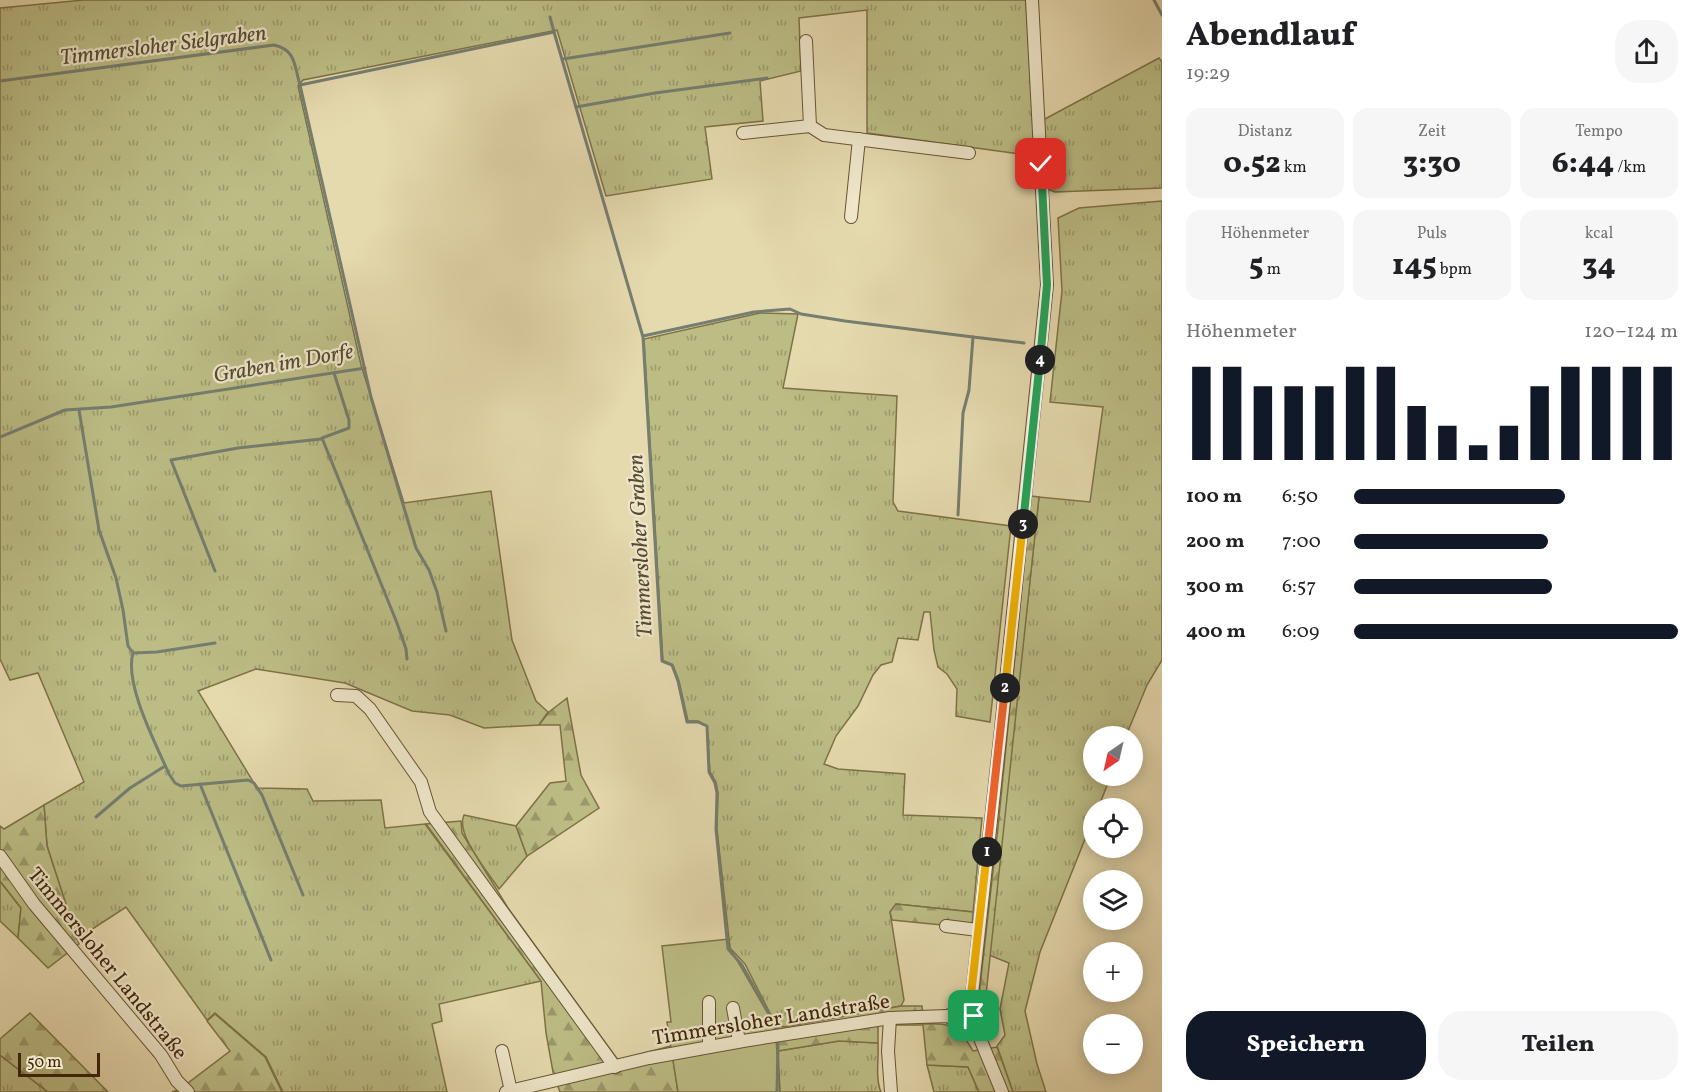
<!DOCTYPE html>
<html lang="de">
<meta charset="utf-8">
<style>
:root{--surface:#fff;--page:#f6f6f6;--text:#202124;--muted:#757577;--accent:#111827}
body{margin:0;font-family:Vollkorn,serif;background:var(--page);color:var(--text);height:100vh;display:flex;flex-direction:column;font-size:22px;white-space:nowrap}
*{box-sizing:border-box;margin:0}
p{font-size:20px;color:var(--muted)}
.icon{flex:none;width:33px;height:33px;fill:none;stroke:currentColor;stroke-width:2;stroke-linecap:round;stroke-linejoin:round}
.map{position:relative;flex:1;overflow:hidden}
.side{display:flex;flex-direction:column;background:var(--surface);width:540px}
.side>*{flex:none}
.needle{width:39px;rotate:214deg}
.buttons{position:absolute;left:1083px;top:726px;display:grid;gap:12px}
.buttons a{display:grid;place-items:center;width:60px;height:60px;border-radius:50%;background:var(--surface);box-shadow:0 3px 15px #0003;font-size:30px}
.scale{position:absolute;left:18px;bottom:15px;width:82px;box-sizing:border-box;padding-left:6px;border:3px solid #402709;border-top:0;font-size:16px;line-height:21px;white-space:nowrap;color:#402709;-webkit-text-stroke:4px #eee6ca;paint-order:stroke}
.pin{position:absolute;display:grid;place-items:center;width:51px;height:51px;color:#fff;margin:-26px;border-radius:12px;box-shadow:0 3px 9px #0006}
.km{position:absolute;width:30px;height:30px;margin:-15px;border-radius:50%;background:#222;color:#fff;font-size:16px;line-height:30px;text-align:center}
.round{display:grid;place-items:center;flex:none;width:63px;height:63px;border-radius:24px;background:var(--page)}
.head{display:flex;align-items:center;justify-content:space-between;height:102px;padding:0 24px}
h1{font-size:33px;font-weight:800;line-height:45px}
.metrics{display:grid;grid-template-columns:repeat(3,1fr);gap:9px;height:102px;padding:6px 24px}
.metrics div{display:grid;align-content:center;border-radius:15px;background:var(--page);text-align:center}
.metrics b{font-size:30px;font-weight:800}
.metrics small{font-size:16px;font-weight:400}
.metrics p{font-size:16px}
.chart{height:168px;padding:12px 24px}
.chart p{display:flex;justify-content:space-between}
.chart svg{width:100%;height:108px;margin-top:6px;stroke:var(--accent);stroke-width:6}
.primary-button{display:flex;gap:12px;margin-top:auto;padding:12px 24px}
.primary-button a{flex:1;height:69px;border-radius:24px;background:var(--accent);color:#fff;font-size:24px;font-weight:800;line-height:69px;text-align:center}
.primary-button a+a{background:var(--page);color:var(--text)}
ul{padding:0 24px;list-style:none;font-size:20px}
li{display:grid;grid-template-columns:96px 72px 1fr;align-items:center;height:45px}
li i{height:15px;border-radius:8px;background:var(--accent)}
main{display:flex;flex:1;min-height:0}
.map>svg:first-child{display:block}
.grass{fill:url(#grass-tufts);stroke:#7e7247;stroke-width:1.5}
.forest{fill:url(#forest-firs);stroke:#7e7247;stroke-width:1.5}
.green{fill:#bcbd85;stroke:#7e7247;stroke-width:1.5}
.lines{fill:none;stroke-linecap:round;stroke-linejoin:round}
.stream{stroke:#757e70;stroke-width:3}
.minor-casing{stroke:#695432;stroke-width:14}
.minor{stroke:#eee6ca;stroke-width:12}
.split-1-casing{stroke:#fff;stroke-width:12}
.split-2-casing{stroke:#fff;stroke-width:12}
.split-3-casing{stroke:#fff;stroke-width:12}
.split-4-casing{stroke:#fff;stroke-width:12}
.split-5-casing{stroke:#fff;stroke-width:12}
.split-1{stroke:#f5b400;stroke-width:8}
.split-2{stroke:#f0652b;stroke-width:8}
.split-3{stroke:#f5b400;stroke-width:8}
.split-4{stroke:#22a559;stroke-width:8}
.split-5{stroke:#22a559;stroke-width:8}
.labels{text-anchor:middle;stroke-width:4.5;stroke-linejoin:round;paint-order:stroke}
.street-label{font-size:21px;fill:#402709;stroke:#eee6ca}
.water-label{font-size:22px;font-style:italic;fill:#564b34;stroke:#eee6ca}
</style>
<main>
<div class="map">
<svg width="1162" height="1092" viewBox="0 0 1162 1092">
<defs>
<pattern id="grass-tufts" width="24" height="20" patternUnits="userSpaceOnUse" patternTransform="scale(1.5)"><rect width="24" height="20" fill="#bcbd85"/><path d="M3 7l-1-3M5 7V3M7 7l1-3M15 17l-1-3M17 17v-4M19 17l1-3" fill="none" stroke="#9a9a6b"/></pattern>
<pattern id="forest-firs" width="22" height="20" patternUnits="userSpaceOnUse" patternTransform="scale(1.5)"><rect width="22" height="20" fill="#bcbd85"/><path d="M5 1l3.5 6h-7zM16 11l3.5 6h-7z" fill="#9a9a6b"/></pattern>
</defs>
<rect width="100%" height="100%" fill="#e5d9ae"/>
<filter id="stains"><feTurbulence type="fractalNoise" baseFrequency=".00333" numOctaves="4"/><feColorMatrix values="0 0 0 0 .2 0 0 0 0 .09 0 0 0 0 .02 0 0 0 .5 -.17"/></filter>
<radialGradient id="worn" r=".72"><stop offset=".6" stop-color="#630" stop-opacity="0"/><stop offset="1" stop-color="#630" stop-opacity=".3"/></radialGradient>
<g class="grass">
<polygon points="84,0 1026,0 1035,156 867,133 867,10 799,18 801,71 760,81 763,121 705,127 712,179 606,196 557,30 303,80 298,86 361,365 404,503 491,491 512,640 536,701 548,712 539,725 484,728 450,715 412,711 345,683 256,669 198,691 257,788 307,789 313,801 381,800 385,828 425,824 541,981 439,1004 442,1021 432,1024 447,1092 283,1092 266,1057 215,1013 207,1020 126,907 77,939 47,846 44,805 84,782 38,673 10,680 0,659 0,8"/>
<polygon points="1159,58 1162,62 1162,188 1055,192 1047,189 1043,120"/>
<polygon points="1162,201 1162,660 1147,685 1126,736 1094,736 1094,776 1111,776 1098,808 1094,808 1093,819 1040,952 1025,1011 1037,1064 1046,1092 1013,1092 997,1046 1005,1035 1000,1009 1009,963 989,955 1039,497 1090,502 1103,407 1050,402 1062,291 1058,218 1079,208"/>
<polygon points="760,313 798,314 783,388 897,396 893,502 898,511 1011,526 990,722 956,716 957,689 947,674 938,667 934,650 930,612 924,612 918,640 898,638 892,662 881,665 873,675 858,706 836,736 824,764 838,769 905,774 903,815 982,818 973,912 896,904 890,912 904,1000 901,1006 784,1027 773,1019 745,964 730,948 717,829 718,793 716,782 710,772 707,726 698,721 688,721 679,681 673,665 663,661 644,339"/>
<path d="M464,815L516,826L527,856L499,889C488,872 455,834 464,815Z"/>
<polygon points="0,881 21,908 18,938 0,921"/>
<path d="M839,1041L878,1043C879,1059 875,1078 881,1092H780L778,1051Z"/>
<polygon points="0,1055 48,1092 0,1092"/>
<polygon points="927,1065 968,1067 979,1092 934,1092"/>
</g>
<g class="forest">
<polygon points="1031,496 1039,497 986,995 979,995 998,827"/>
<polygon points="567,698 581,775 599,808 527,856 516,826 550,783 566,781 560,725 539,725 549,712"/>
<polygon points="44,805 47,846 79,944 48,968 18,938 21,908 0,881 0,826 4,829"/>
<polygon points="461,821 462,833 508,908 618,1060 671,1046 678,1092 560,1092 553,1072 546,1033 541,981 426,824"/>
<polygon points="896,904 973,912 972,928 892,920 890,912"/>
<path d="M901,1006H922L924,1024C953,1023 958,1025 973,1051L997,1047L1013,1092H979L968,1067L927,1065L923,1025H878V1043L839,1041L778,1051L775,1026L784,1027Z"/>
<polygon points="30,1013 108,1092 48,1092 0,1055 0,1039"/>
<polygon points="215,1014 265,1057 282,1092 172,1092 180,1089 230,1051 207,1021"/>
</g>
<polygon class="green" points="729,939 730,948 775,1026 780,1092 678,1092 667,1022 671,1022 662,946"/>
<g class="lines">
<g class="stream">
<polyline points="1154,0 1162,15"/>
<polyline points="554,32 643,337 662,661 672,665 678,681 687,722 698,722 707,726 709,772 715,783 717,793 716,829 728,949 742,965 778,1030"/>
<polyline points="563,59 730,33"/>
<path d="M0,81L274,45C296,50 294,65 300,85L554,32L550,17"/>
<polyline points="300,85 371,397 416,548 429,570 437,592 446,631"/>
<polyline points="576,107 655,93 767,78"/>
<polyline points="643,336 754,312 790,309 801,314 845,321 973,337 969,390 963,413 958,515"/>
<polyline points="973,337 1024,343"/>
<polyline points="334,373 349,420 349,428 322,438 397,623 406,649 407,659"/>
<path d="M79,410L99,530L116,578L123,610L128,646L133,653C124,684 156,744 169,774L175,783L181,786L248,780L254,783L262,795L303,895"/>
<polyline points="0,437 65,410 111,407 365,368"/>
<polyline points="215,571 171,460 238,448 321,439"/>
<polyline points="133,653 157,652 215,643"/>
<polyline points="200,784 271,960"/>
<polyline points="96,817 130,788 165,766"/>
<polyline points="777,1092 778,1043"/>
</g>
<g class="minor-casing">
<g id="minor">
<polyline points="806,41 810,126"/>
<polyline points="743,133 810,126 824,135 969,153"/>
<polyline points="851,217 859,139"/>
<polyline points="337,695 356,696 370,709 421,782 430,812 615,1067"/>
<polyline points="0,856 34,904 161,1055 177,1081 188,1092"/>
<polyline points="946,926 978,930"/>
<polyline points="709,1002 709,1047"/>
<polyline points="971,1004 1001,729 1047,285 1032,0"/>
<polyline points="733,1008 739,1041"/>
<polyline points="948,1016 971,1004 979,1036"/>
<polyline points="890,1018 888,1051 891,1092"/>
<polyline points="502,1051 511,1091"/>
<polyline points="506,1092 649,1058 743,1041 890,1018 948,1016 979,1036 1002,1092"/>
</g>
</g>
<use href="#minor" class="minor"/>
</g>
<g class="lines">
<g class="split-1-casing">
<polyline id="split-1" points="974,1016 970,1004 987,852"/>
</g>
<g class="split-2-casing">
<polyline id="split-2" points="987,852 1005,688"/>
</g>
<g class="split-3-casing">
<polyline id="split-3" points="1005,688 1023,524"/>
</g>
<g class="split-4-casing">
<polyline id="split-4" points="1023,524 1040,360"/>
</g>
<g class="split-5-casing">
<polyline id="split-5" points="1040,360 1047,285 1041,164"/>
</g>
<use href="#split-1" class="split-1"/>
<use href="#split-2" class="split-2"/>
<use href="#split-3" class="split-3"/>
<use href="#split-4" class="split-4"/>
<use href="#split-5" class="split-5"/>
</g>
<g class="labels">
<g class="street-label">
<text transform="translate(108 963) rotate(51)" y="7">Timmersloher Landstraße</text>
<text transform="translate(771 1019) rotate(-9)" y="7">Timmersloher Landstraße</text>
</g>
<g class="water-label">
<text transform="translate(163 44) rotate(-7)" y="8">Timmersloher Sielgraben</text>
<text transform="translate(283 362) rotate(-10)" y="8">Graben im Dorfe</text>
<text transform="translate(639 546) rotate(-93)" y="8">Timmersloher Graben</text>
</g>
</g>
<rect width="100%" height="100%" filter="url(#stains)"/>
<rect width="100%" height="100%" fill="url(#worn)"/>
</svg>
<div class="buttons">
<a><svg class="needle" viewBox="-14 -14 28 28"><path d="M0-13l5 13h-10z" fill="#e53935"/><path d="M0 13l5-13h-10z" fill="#757577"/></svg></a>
<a><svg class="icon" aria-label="locate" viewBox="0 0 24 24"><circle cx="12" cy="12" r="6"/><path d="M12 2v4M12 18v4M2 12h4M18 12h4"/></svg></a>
<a><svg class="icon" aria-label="layers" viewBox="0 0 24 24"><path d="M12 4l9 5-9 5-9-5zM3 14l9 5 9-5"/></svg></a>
<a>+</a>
<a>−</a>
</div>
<div class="scale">50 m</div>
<div class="pin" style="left:974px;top:1016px;background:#1e9e55"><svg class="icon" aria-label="arrive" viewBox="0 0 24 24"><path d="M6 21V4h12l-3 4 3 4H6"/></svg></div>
<div class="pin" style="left:1041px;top:164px;background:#d93025"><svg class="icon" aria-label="check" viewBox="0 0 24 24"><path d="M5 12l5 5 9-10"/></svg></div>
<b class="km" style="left:987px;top:852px">1</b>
<b class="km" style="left:1005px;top:688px">2</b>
<b class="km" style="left:1023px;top:524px">3</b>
<b class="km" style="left:1040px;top:360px">4</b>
</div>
<section class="side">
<div class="head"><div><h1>Abendlauf</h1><p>19:29</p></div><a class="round"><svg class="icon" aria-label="share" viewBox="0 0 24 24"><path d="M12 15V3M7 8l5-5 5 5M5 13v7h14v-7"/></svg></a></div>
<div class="metrics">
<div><p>Distanz</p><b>0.52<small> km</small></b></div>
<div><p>Zeit</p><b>3:30</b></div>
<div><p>Tempo</p><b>6:44<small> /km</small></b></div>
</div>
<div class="metrics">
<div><p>Höhenmeter</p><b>5<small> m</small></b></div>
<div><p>Puls</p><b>145<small> bpm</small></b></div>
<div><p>kcal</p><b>34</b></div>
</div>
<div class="chart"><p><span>Höhenmeter</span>120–124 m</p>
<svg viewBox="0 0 160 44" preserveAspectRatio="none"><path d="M5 44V6M15 44V6M25 44V14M35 44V14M45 44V14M55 44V6M65 44V6M75 44V22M85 44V30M95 44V38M105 44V30M115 44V14M125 44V6M135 44V6M145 44V6M155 44V6"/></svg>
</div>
<ul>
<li><b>100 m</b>6:50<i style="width:65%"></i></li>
<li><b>200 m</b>7:00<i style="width:60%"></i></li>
<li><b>300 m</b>6:57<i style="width:61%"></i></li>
<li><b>400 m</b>6:09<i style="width:100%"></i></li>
</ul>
<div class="primary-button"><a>Speichern</a><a>Teilen</a></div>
</section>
</main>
